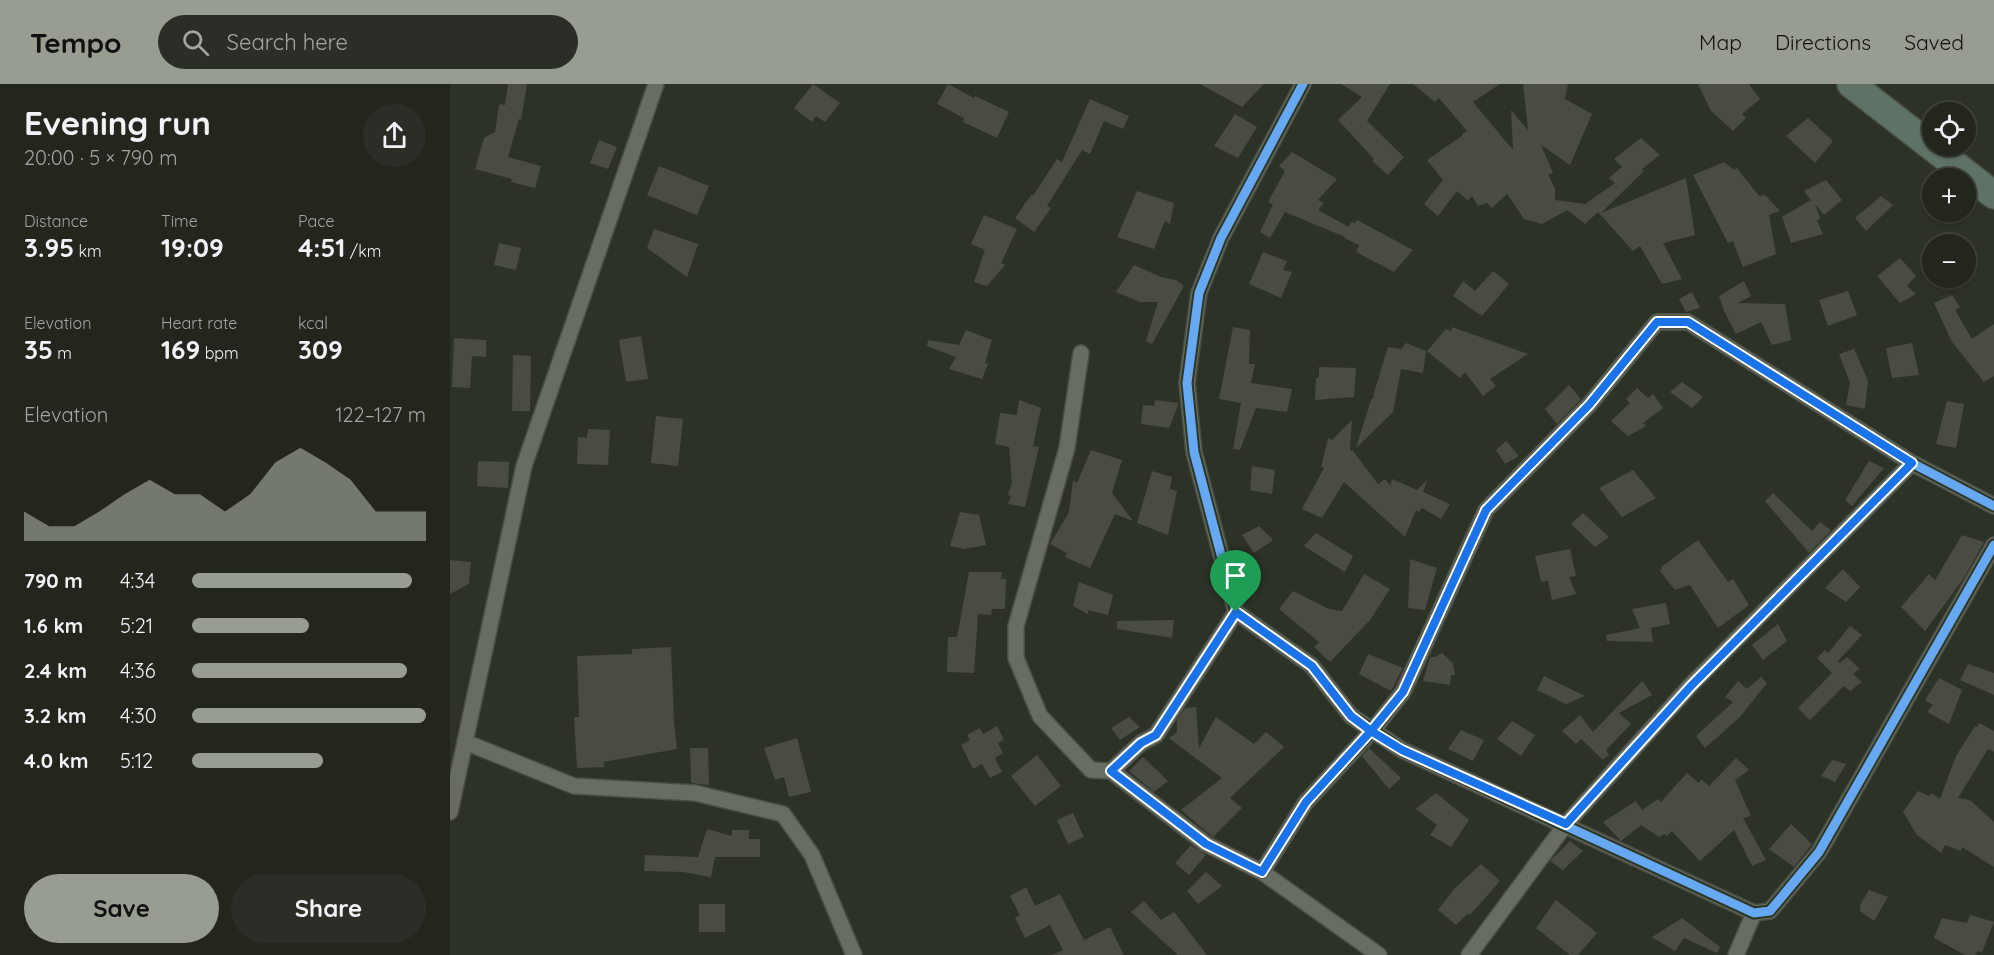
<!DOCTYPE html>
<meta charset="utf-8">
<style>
:root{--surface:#22261d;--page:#2a2e26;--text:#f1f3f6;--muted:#a2a5a4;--line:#3f433b;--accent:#979d91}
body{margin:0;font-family:Quicksand,sans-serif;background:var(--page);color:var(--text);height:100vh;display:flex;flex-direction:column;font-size:22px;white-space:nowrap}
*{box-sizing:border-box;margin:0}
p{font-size:20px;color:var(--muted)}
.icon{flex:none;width:33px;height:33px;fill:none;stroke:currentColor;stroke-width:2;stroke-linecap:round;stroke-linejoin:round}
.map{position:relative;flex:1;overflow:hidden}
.side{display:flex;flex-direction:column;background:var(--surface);width:450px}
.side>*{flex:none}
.controls{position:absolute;left:1472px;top:18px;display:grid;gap:12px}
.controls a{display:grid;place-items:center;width:54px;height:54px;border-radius:50%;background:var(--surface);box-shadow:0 2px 4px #0004,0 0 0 2px var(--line);font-size:30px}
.pin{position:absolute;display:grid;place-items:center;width:51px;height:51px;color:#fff;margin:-62px -26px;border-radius:50% 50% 50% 0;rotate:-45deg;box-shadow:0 0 6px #0007}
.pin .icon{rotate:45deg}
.round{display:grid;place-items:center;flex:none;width:63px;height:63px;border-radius:32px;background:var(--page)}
.headline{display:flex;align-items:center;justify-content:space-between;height:102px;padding:0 24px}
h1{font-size:33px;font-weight:700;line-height:45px}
.stats{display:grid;grid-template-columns:repeat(3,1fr);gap:9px;height:102px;padding:6px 24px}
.stats div{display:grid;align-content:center}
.stats b{font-size:26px;font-weight:700}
.stats small{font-size:16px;font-weight:400}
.stats p{font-size:16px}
.chart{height:168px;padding:12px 24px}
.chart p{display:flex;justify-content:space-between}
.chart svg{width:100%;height:108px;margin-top:6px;fill:var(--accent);opacity:.7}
.action{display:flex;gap:12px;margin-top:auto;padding:12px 24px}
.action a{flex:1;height:69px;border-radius:36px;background:var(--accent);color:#111;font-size:24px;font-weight:700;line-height:69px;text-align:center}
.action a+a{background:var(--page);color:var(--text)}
ul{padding:0 24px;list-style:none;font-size:20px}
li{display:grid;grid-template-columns:96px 72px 1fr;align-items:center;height:45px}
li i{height:15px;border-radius:8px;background:var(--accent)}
header{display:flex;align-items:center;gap:36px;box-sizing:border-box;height:84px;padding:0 30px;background:var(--accent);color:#111}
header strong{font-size:28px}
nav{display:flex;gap:33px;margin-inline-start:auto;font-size:21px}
.search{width:420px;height:54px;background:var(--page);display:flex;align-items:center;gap:15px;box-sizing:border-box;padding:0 21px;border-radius:33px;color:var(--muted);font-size:22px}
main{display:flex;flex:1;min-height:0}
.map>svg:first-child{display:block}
.building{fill:#4a4b42}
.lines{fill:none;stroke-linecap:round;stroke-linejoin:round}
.street-casing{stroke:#4a4f45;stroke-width:18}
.highway-casing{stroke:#4a4f45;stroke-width:30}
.street{stroke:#686d64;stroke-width:15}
.highway{stroke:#5f7266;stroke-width:27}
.cycleway-casing{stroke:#2d3623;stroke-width:13}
.cycleway{stroke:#66a8f1;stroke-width:9}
.route-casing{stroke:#fff;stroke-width:12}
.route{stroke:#1a73e8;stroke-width:8}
</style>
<header>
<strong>Tempo</strong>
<div class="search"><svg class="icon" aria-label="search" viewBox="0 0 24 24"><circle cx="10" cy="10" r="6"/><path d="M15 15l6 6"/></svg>Search here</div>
<nav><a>Map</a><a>Directions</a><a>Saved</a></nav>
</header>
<main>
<section class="side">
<div class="headline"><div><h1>Evening run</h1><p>20:00 · 5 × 790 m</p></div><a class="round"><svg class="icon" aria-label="share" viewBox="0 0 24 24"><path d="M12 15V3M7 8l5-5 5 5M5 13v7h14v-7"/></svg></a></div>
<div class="stats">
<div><p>Distance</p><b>3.95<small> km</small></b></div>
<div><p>Time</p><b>19:09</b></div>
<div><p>Pace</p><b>4:51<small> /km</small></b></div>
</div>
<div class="stats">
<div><p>Elevation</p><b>35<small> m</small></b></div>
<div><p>Heart rate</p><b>169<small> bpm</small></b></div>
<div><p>kcal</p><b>309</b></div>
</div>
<div class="chart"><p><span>Elevation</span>122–127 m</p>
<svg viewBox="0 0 160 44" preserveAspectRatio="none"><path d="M0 44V32L10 38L20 38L30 32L40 25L50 19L60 25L70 25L80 32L90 25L100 12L110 6L120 12L130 19L140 32L150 32L160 32V44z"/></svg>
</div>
<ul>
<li><b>790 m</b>4:34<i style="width:94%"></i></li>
<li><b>1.6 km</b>5:21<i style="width:50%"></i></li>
<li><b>2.4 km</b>4:36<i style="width:92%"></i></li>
<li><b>3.2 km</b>4:30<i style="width:100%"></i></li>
<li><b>4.0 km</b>5:12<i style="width:56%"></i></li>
</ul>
<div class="action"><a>Save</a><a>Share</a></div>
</section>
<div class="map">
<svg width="1544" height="871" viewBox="0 0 1544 871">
<rect width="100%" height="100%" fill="#2d3227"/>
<g class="building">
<polygon points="58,0 77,0 71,36 69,35 58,73 91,82 85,104 61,98 62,95 25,85 34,54 45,48 49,20 55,21"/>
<polygon points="363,0 390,19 375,38 366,32 362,38 344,24"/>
<polygon points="498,0 524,14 525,12 559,28 547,54 513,38 514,34 487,20"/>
<polygon points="750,0 814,0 792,23"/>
<polygon points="891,0 940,0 917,37 954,73 938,91 922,77 924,75 888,36 912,13"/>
<polygon points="963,0 1050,0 1023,18 1063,66 1061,26 1078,46 1073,0 1118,0 1115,15 1142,30 1120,81 1091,61 1103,89 1098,90 1105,105 1105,116 1135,120 1165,99 1159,94 1172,83 1164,75 1191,54 1210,71 1192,85 1194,87 1151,129 1236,94 1245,151 1213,159 1232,195 1212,200 1190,162 1183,167 1148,128 1135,140 1117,126 1092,140 1074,135 1057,110 1042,124 1037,119 1028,122 1022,112 1018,117 1007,107 988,132 974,120 993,96 977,76 1013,51 1012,50 1017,47 989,14 985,18"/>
<polygon points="1248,0 1299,0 1310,15 1292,30 1296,34 1283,47 1261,27"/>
<polygon points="640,15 679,32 673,45 654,37 640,70 632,66 597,122 601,124 584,148 565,134 581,111 583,112 607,75 612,78"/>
<polygon points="785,30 807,43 788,74 764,62"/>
<polygon points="1358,34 1383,57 1365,79 1336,52"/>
<polygon points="149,56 167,63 158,85 140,79"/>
<polygon points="842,68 887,95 868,116 874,119 868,126 899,143 901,138 905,139 907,136 963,166 944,188 906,168 909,161 894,154 895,153 835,128 820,154 810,148 823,121 818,118 835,87 829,82"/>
<polygon points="1274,78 1284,86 1287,84 1309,112 1315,111 1330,127 1319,131 1326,170 1293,183 1283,157 1278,159 1243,91"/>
<polygon points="209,82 259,102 247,131 197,111"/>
<polygon points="1376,96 1392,116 1374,131 1365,120 1370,134 1367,137 1373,150 1341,159 1332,133 1361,116 1354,107"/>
<polygon points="687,107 724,119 720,140 715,137 704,165 667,153"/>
<polygon points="1431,112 1443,121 1416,147 1405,134"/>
<polygon points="534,131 567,145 551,179 555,181 537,202 524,198 535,166 521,160"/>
<polygon points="204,145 248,160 237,193 197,164"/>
<polygon points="49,159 71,164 66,186 44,181"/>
<polygon points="813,168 837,177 833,186 842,188 831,214 799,200"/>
<polygon points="1450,174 1466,192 1457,202 1466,210 1450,219 1427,192"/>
<polygon points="684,181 711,193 726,196 734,202 702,260 696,257 708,218 690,218 666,208"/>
<polygon points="1043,187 1059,200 1032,232 1003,212 1013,197 1025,207"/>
<polygon points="1294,197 1301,212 1288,219 1335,220 1341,256 1322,261 1311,238 1286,250 1274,227 1269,212"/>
<polygon points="1398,207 1407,231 1378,242 1369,216"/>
<polygon points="1242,208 1250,224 1236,228 1229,215"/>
<polygon points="1502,211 1510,223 1505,226 1522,255 1544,240 1544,292 1534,298 1502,258 1484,219"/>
<polygon points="783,243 800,246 799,280 805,280 801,299 842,305 837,328 806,324 790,366 783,365 791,319 769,315"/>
<polygon points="1002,243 1078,270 1040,295 1046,302 1033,312 1015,288 1010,294 977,267 996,245 1001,247"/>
<polygon points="516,246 542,256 535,279 538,280 532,295 499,285 506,273 477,262 478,256 509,261"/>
<polygon points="191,252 198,295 176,298 169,256"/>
<polygon points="4,254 36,256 36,273 22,272 20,304 2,303"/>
<polygon points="956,259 976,267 973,289 951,285 943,328 906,364 921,316 925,312 923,312 938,263 951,265"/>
<polygon points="1462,259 1469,291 1442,294 1436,264"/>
<polygon points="1404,265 1418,297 1415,325 1396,321 1400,299 1389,270"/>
<polygon points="63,271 81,272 80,327 62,327"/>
<polygon points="869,283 906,284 904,313 865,316 866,294 869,293"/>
<polygon points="1232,298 1253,313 1242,324 1220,308"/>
<polygon points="1119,301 1131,315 1107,340 1095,325"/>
<polygon points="1187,304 1198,314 1203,310 1213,324 1193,339 1196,342 1178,352 1161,337 1180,319 1176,315"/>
<polygon points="569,316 591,324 583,362 589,363 575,423 558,420 561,412 558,411 562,399 559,363 545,360 550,329 567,331"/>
<polygon points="705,316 729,319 719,344 691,340 693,321 704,322"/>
<polygon points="1497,317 1514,320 1506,364 1486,360"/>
<polygon points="206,332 233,335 228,382 201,379"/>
<polygon points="902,336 900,366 903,367 928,400 935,395 940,401 942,395 967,406 977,396 973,408 1000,420 991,435 972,424 969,428 966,426 955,453 894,398 872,434 852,425 874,384 871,383 878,354 882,356"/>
<polygon points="138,345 160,346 158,381 127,380 128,353 137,354"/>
<polygon points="1056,357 1069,372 1055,380 1046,366"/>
<polygon points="641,366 672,376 662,409 683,437 665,430 640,484 615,473 617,469 600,460 619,428 623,396 627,399"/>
<polygon points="28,377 59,378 58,404 27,402"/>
<polygon points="1419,377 1434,384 1402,422 1395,416"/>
<polygon points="802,382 825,386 822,410 800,406"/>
<polygon points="1183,386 1206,414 1172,433 1149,404"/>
<polygon points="702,387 722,393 720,405 727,407 718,451 687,439"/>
<polygon points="1323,409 1362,447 1370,438 1381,446 1359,469 1315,417"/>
<polygon points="510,428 529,431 536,461 514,465 500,462"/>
<polygon points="1133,429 1159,453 1145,463 1121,440"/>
<polygon points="809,442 823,456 804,469 792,451"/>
<polygon points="866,449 903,472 895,488 854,462"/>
<polygon points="1512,451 1534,458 1514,494 1475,547 1451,523 1479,490 1485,496"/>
<polygon points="1248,456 1278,498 1283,495 1299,521 1268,544 1240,501 1225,506 1210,487 1212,485 1211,483"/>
<polygon points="1120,465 1126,492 1119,493 1126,510 1102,516 1098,497 1091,498 1085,472"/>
<polygon points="960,475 987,484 975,526 958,524"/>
<polygon points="0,476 21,478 19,500 0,510"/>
<polygon points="1393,485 1410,503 1396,518 1375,504"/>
<polygon points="519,488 552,488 551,495 556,495 555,525 542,525 541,531 528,530 524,589 497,588 498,553 507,553"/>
<polygon points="914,490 940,505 920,536 880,578 864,563 869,558 829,525 843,507 879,525 892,527"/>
<polygon points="629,498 663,511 658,531 638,526 638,530 623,522"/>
<polygon points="1216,519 1220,540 1201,544 1203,558 1157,557 1156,551 1190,544 1182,525"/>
<polygon points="724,536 722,554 667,545 667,537"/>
<polygon points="1328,540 1337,557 1313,576 1302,561"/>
<polygon points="1400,542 1412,551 1388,577 1390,579 1397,573 1410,585 1403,590 1412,598 1400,607 1394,602 1360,636 1348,624 1382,589 1367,574 1375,566 1378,569"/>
<polygon points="221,563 224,638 227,665 153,678 155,683 127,684 124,633 129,633 127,572 182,570 182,565"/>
<polygon points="992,569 1003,579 1005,591 1001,591 1000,601 973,597 980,573 985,573"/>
<polygon points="918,570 953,584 941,607 909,590"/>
<polygon points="1518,580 1544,589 1544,611 1510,596"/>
<polygon points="1094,592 1135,612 1116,620 1087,606"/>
<polygon points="1311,593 1317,599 1290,633 1255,664 1246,652 1283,618 1275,613 1288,597 1297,605"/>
<polygon points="1489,594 1512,606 1499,640 1477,628 1483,621 1475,616"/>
<polygon points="1192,597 1202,611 1169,629 1181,640 1156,666 1159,671 1153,676 1131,655 1126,660 1112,647 1130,631 1143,648"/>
<polygon points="746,623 749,664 766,633 804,660 816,648 834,663 780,714 792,724 763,753 731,726 772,694 719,654 727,648 727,636 735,624"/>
<polygon points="679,633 690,643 670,656 661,644"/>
<polygon points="1062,637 1085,651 1071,672 1047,655"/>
<polygon points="1529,639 1544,647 1544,668 1538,665 1508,714 1520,716 1544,738 1544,783 1512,763 1511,767 1495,761 1491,769 1467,751 1453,728 1468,707 1479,712 1481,709 1490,715 1506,672 1525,642 1527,643"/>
<polygon points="547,642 554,656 548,659 553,669 545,674 552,688 540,694 532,680 523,685 511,661 520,656 517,651 530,644 533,650"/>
<polygon points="1011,646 1034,656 1023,677 998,665"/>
<polygon points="347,654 361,708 339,713 334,693 325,696 314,664"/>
<polygon points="240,664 258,664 259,701 241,699"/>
<polygon points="919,664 951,694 939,705 912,672"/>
<polygon points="587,671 611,702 585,722 561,692"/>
<polygon points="693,673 718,697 704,708 679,687"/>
<polygon points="1286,674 1299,686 1285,696 1301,732 1293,734 1316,776 1302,782 1284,746 1250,777 1222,747 1217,752 1214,750 1209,753 1191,741 1171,757 1153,738 1186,717 1192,726 1208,715 1211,718 1237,689 1249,699 1251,695 1259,702"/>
<polygon points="1382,676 1396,680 1385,698 1371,692"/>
<polygon points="986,709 1019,736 1001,763 980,751 987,741 966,725"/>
<polygon points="623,729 634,753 618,760 607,736"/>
<polygon points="1341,740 1362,760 1344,783 1319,765"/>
<polygon points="257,745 282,752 282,746 299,746 299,755 310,755 310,773 265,773 261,793 233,788 194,787 195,771 248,773"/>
<polygon points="1120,757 1133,767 1113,786 1100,777"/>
<polygon points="741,761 756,771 739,791 725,779"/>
<polygon points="1031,780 1050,797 1020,831 1018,829 1006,841 988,826 1004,805"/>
<polygon points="756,788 772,802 748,820 737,807"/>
<polygon points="576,803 585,822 610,810 634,856 660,843 674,871 602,871 613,866 600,841 575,854 565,834 570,831 560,812"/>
<polygon points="1419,806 1438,813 1424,837 1410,827 1410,821"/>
<polygon points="1106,816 1147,849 1128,871 1120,871 1086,844"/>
<polygon points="694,817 711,836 724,828 757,871 728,871 681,828"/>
<rect x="249" y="820" width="26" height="28"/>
<polygon points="1520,831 1544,838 1532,868 1528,867 1525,871 1515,871 1484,854 1492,834 1517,839"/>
<polygon points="1232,834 1270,863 1267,869 1234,854 1225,867 1202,853"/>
</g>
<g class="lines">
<g class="street-casing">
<g id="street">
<polyline points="853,0 771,154 749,209 737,299 744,368 786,528 862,582 901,632 952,666 1304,829 1320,827 1369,768 1544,461"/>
<polyline points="631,269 617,364 566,542 566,574 590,632 641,686 661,687 756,760 812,788 929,871"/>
<polyline points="15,658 124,702 245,709 333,730 362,771 404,871"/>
<polyline points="661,687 691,659 706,651 786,528"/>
<polyline points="0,728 74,382 206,0"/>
<polyline points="812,788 856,718 922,647 953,608 1036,426 1139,321 1207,238 1238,238 1462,379 1544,422"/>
<polyline points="1019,871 1116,740 1241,601 1462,379"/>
<polyline points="1286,871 1304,829"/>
</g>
</g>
<g class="highway-casing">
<polyline id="highway" points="1401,0 1544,111"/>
</g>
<use href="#street" class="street"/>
<use href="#highway" class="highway"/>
<g class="cycleway-casing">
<g id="cycleway">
<polyline points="853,0 771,154 749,209 737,299 744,368 786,528 862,582 901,632 952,666 1304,829 1320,827 1369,768 1544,461"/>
<polyline points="812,788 856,718 922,647 953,608 1036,426 1139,321 1207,238 1238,238 1462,379 1544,422"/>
</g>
</g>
<use href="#cycleway" class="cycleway"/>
</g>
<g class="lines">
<g class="route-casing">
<polyline id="route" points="786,528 706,651 691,659 661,687 756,760 812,788 856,718 921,647 952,666 1116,740 1241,602 1462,379 1238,238 1207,238 1139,321 1036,426 953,608 921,647 901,632 862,582 786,528"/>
</g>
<use href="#route" class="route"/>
</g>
</svg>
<div class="controls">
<a><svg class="icon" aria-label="locate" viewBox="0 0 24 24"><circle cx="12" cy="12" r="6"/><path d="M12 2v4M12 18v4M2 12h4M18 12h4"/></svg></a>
<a>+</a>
<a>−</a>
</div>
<div class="pin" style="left:786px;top:528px;background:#1e9e55"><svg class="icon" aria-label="arrive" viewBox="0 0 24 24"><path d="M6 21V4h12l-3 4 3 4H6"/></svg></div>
</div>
</main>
